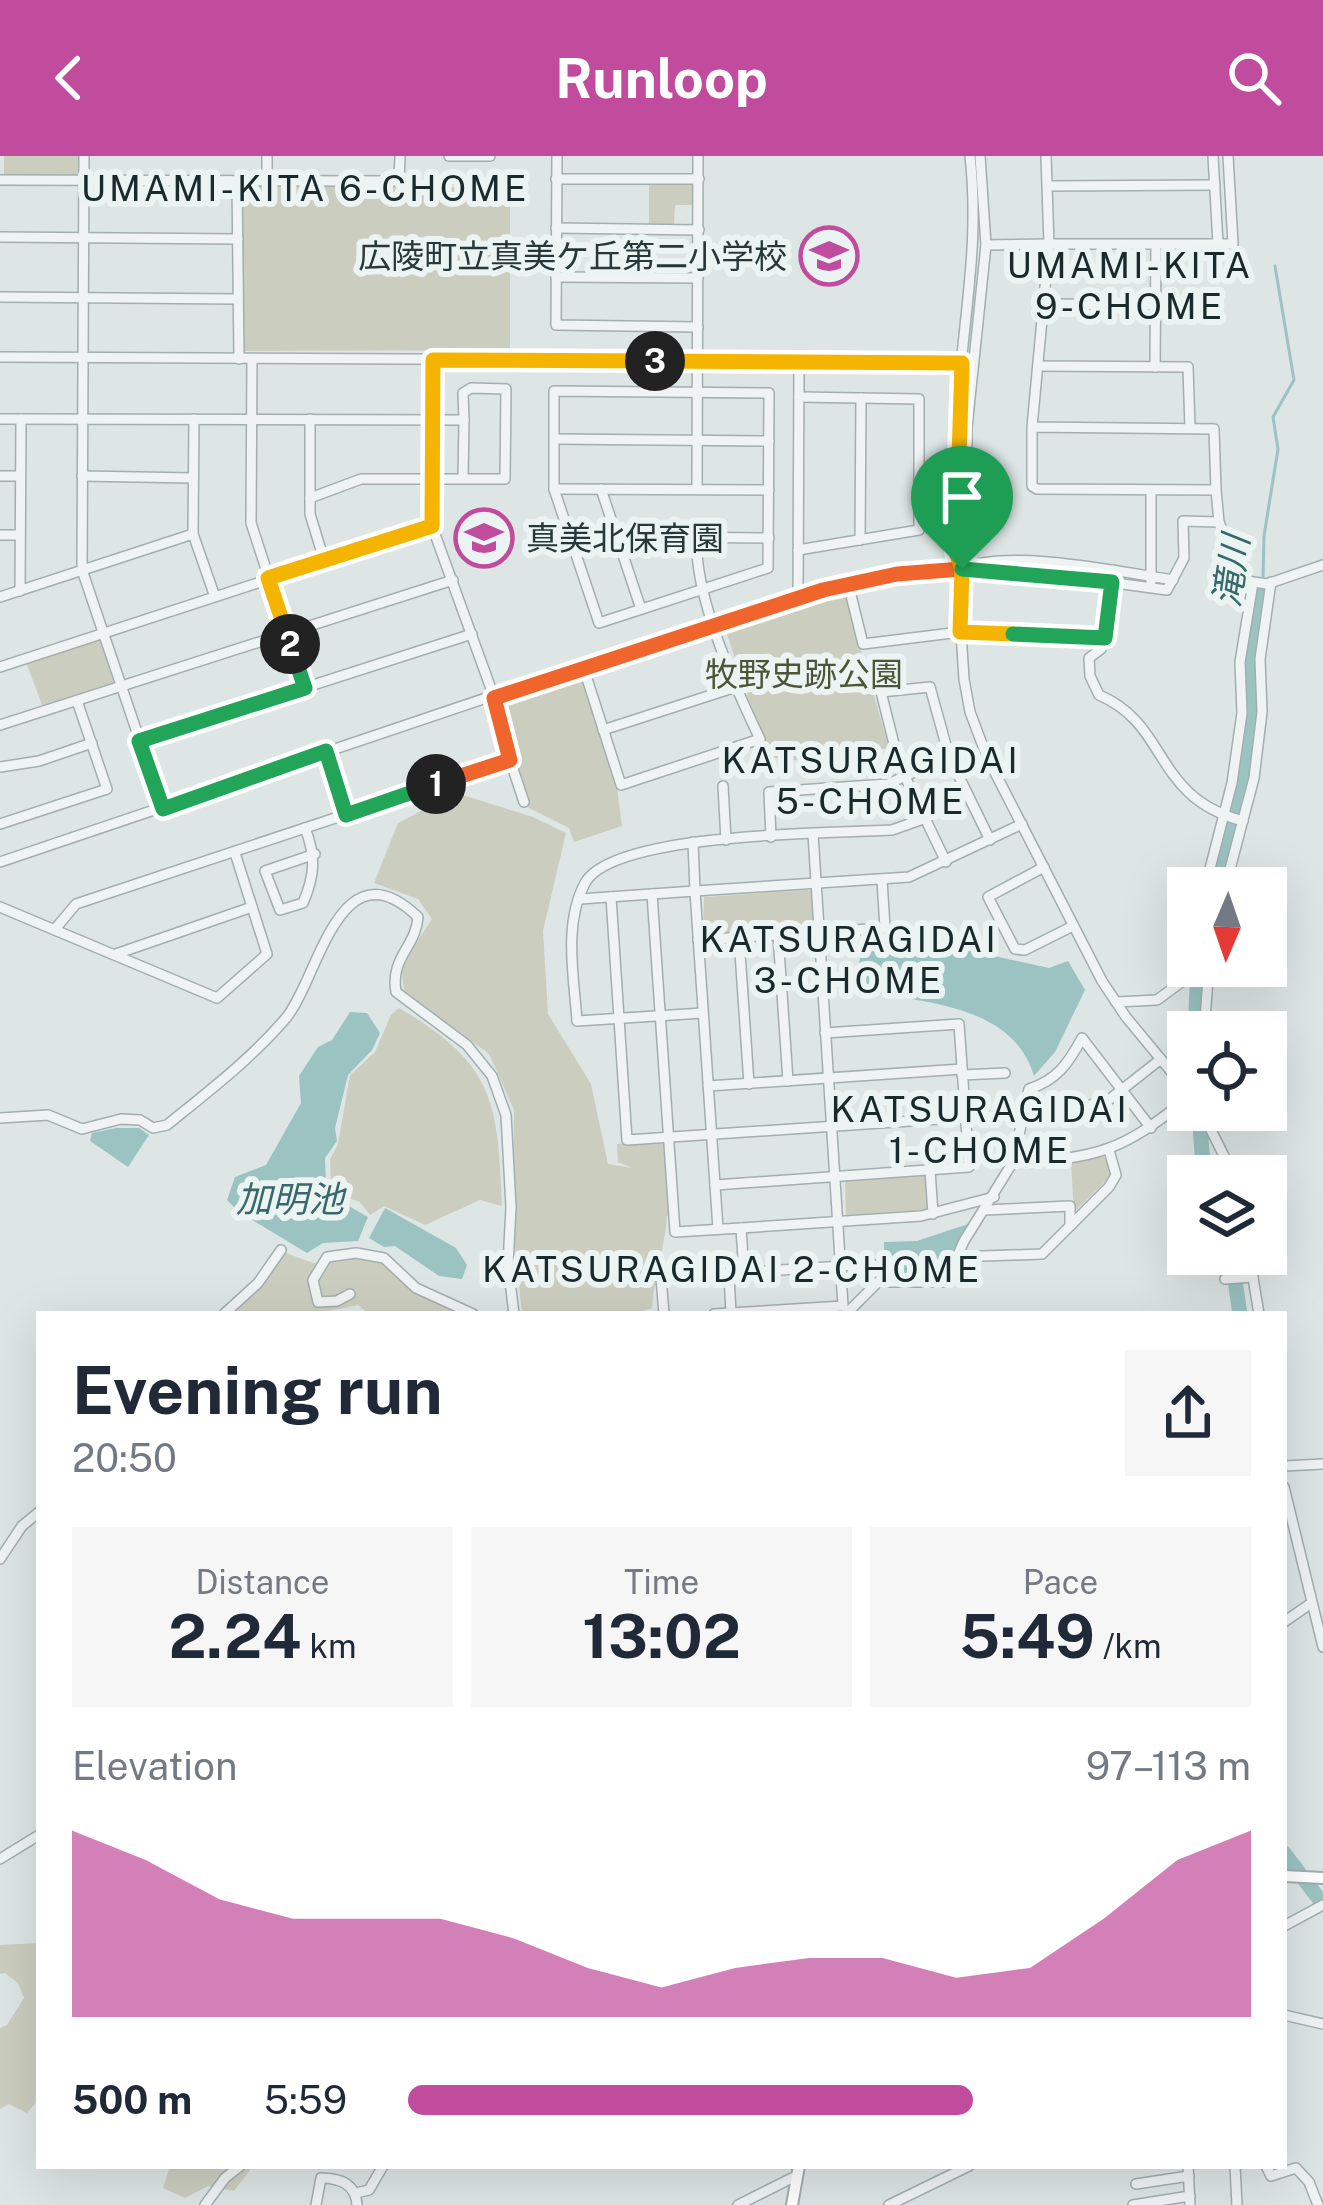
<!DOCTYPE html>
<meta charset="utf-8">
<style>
:root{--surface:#fff;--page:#f6f6f7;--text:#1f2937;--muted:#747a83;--accent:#c14b9c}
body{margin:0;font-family:"Public Sans","Noto Sans JP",sans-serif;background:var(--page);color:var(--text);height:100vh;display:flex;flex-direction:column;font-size:45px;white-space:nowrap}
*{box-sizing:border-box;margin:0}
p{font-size:39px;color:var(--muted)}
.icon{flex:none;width:66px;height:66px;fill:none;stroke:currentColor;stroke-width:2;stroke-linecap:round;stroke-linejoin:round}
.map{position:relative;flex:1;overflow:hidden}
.details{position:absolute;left:36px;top:1155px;width:1251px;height:858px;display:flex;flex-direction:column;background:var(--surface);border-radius:0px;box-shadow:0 12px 48px #0002}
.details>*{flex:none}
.needle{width:78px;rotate:182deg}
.buttons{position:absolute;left:1167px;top:711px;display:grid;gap:24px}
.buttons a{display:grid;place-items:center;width:120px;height:120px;border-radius:0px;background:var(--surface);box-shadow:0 12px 48px #0002;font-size:60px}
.pin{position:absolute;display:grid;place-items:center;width:102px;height:102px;color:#fff;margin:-123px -51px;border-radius:50% 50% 50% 0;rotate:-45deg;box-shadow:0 0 12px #0007}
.pin .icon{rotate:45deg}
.km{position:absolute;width:60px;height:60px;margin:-30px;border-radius:50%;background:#222;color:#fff;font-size:33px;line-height:60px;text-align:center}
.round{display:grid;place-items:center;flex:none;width:126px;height:126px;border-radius:0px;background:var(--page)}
.summary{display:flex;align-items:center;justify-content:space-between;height:204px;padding:0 36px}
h1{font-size:66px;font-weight:700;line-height:90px}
.stats{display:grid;grid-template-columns:repeat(3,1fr);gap:18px;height:204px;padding:12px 36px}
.stats div{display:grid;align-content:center;border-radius:0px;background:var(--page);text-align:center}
.stats b{font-size:60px;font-weight:700}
.stats small{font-size:33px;font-weight:400}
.stats p{font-size:33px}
.chart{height:336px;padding:24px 36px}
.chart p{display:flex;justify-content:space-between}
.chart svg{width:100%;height:216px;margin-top:12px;fill:var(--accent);opacity:.7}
ul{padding:0 36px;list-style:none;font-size:39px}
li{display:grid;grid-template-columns:192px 144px 1fr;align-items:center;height:90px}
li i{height:30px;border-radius:15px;background:var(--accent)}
header{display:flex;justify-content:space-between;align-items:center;height:156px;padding:0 36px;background:var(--accent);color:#fff;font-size:54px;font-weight:700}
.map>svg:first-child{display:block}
.green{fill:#cbcebf}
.water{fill:#9bc3c2}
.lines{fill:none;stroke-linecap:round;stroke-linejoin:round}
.stream{stroke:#9bc3c2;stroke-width:3}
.river{stroke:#9bc3c2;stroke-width:15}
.minor-casing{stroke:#a3aeae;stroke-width:12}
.major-casing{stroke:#9dafb0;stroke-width:14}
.minor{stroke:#eff3f4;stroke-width:9}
.major{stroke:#fff;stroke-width:10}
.split-1-casing{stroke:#fff;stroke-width:24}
.split-2-casing{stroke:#fff;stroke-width:24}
.split-3-casing{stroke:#fff;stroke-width:24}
.split-4-casing{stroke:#fff;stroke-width:24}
.split-5-casing{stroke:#fff;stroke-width:24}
.split-1{stroke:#f0652b;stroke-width:15}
.split-2{stroke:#22a559;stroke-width:15}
.split-3{stroke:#f5b400;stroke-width:15}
.split-4{stroke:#f5b400;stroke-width:15}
.split-5{stroke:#22a559;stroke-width:15}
.labels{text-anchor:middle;stroke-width:12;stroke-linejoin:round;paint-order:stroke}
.poi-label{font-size:33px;fill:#28383a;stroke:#ecf3f3;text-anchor:end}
.park-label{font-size:33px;fill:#4c5536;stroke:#ecf3f3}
.neighbourhood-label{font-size:36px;letter-spacing:3px;fill:#1a292b;stroke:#ecf3f3}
.water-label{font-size:36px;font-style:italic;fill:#36696a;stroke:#ecf3f3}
</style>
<header><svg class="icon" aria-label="back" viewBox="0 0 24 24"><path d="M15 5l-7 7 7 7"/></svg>Runloop<svg class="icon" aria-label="search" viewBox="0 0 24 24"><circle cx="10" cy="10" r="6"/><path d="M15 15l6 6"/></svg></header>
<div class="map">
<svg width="1323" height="2049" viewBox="0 0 1323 2049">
<rect width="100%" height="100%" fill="#dde5e5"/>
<g class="green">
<polygon points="4,0 80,0 81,22 4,21"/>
<polygon points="649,27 691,27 696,31 695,49 675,49 674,69 649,68"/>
<polygon points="242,29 510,32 510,194 242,195"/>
<polygon points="844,435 889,592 788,605 767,600 725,472"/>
<polygon points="100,481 115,530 44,554 26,506"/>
<polygon points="584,524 617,632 622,670 574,686 569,672 529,652 496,551"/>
<path d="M456,637L533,661L566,677L543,775L548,858L591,928L608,1008L632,1012L618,1006L617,988L665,986L670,1062L667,1059C665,1092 654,1120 652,1152L633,1158H522L513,1070L514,954L489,898L404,835L401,810L432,763L418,743L374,727L398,667Z"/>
<polygon points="808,734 813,737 814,768 810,773 703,777 704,741"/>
<path d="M399,852C495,908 498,947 502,1050L480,1044L425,1069L384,1050L370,1059L360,1046L339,1039L331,1029L330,1003L338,988L350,919L375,896L391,859Z"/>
<polygon points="1104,1000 1113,1018 1074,1056 1071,1007"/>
<polygon points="925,1020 929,1054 846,1059 845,1023"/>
<polygon points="286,1097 313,1107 346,1102 380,1105 413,1135 465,1158 369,1158 358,1149 314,1158 231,1158"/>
<polygon points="39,1787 39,1943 27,1957 9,1948 0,1953 0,1872 7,1869 24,1842 18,1827 5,1817 0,1818 0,1789"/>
<polygon points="170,2010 253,2010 234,2035 208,2030 185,2042 163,2032"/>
</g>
<g class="water">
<path d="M867,784L963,788L967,794L1049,812L1068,805L1085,834L1055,896L1034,920C1013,849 926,847 865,835C854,821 859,799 867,784Z"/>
<polygon points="350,856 367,857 380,877 372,894 348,919 335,972 337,985 325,1002 326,1030 335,1042 368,1061 358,1085 323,1087 307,1097 239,1056 227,1044 235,1021 266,1009 301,947 299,920 318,891 332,884"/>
<polygon points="116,972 139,972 149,979 128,1011 90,985 92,977"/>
<polygon points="385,1052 456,1092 467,1109 462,1123 439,1120 395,1090 384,1091 369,1082"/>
<polygon points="974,1066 962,1077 939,1124 884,1121 884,1086 917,1085"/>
</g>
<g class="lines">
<polyline class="stream" points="1263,423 1264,380 1278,293 1273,261 1294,224 1275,110"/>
<g class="river">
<polyline points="1214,732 1244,617 1252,547 1250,503 1262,431"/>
<polyline points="1195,876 1198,810"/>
<polyline points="1199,954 1202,997 1209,1020"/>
<polyline points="1231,1098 1240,1158"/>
<polyline points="1284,1697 1323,1748"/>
</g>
<g class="minor-casing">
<g id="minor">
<polyline points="84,0 82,414 163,653"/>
<polyline points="449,0 490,0"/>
<polyline points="557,0 556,169 698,171"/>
<polyline points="980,0 986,89 967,271 966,394 960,461 964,523 970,556 987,601 1102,825 1126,861 1188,936"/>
<polyline points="1046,0 1049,88 1233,88 1228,0"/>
<polyline points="1213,0 1218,88"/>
<polyline points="556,23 699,23"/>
<polyline points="0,24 399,25 400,0"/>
<polyline points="237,25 239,203"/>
<polyline points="267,25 267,0"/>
<polyline points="1050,30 1215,29"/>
<polyline points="556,72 699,74"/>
<polyline points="0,81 238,83"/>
<polyline points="986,89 1049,88 1032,271 1032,330 1037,333 1216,334 1214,273 1032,271"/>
<polyline points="556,121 698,122"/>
<polyline points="0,141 238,143"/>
<polyline points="1044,148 1156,149"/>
<polyline points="0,201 972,206"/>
<polyline points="252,203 251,367 305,532"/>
<polyline points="1038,210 1188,211 1190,272"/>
<polyline points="1155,211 1156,89"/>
<polygon points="554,235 769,237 768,412 599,467 554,333"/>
<polyline points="0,263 464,264 463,237 471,232 506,233 505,323 361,323 310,342"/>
<polyline points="194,263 193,378 214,438"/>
<polyline points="310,263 310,358 324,404"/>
<polyline points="555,283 769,285"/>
<polyline points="0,320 19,320"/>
<polyline points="82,320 193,322"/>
<polyline points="463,322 464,264"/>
<polyline points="554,333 769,334"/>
<polyline points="601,333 641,453"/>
<polyline points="697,333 698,0"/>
<polyline points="1216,334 1219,366 1239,416 1247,425 1267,428 1323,409"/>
<polyline points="0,379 19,379"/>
<polyline points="860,384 861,242"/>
<polyline points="798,394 919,374 919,243 799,241"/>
<polyline points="622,396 670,381 769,382"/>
<path d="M960,408L956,396C957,347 955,297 958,248C963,161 980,90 970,0"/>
<path d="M962,413C1007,392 1121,416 1173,424"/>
<polyline points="1151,426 1151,335"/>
<polyline points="848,427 863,488 960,476 1105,482 1113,414"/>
<polyline points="20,435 21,263"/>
<polyline points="0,441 193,378"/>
<polyline points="798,441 799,206"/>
<path d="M1105,482L1101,493L1089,502L1090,520L1099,539C1170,569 1152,641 1243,665"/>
<path d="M583,510L621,629L760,583C735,531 693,438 697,381"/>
<polyline points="0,511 432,370"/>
<polyline points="0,569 453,424"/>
<polyline points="603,574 736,531"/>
<polyline points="139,585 472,478"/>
<polyline points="325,595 346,659"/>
<polyline points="510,604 524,646"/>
<polyline points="0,611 39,605 92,587"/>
<polyline points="723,630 726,684"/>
<polyline points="0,668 107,633 77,545"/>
<path d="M305,672C316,700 315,719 303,747L280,754L265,715L315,698"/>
<polyline points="771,681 769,636 888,628 949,600"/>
<polyline points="693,686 695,735 909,721 1022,668"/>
<polyline points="0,706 572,513 848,427 962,413 1064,420 1167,434 1184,402 1183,365 1219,366"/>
<polyline points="946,706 899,608 881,536 930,531 949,600 990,684"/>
<polyline points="1044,711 988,741 1015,793 1025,794 1073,770"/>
<polyline points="1205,732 1232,627 1242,557 1240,506 1253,427"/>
<polyline points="1225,732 1254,622 1262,556 1260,503 1271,426"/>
<polyline points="652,738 675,1076 741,1072 744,1117"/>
<polyline points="611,741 627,984 1074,954 1110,943 1161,903"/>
<polyline points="580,743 695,735 718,1073"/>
<polyline points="0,751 217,842 267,798 235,697"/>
<polyline points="55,773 76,748 510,604 494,541 432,370 433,204"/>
<polyline points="778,779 788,925"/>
<polyline points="739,782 749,928"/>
<polyline points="698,784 885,772 882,724"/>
<polyline points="116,798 252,751"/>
<polyline points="1116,846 1157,844 1187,822 1189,810"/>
<path d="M703,857L577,865C574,821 563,768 585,727C613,676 835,677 892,674L923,663"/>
<polyline points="1204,876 1209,810"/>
<polyline points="962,919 1005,917"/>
<polyline points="708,930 962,913"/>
<polyline points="1201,954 1234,1020"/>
<path d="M0,962L48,959L82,973L121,963L140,964L153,972L167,969C209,935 251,903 286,862C319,822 339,685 418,761C416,791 390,801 396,836L467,889L492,920L506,959L511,1051L508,1109L514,1158"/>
<path d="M1013,1006C1097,1003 1122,995 1188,942"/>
<polyline points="930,1014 933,1058"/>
<polyline points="715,1029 969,1011 959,868 825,877"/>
<polyline points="985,1054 1070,1050 1070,1070"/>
<polyline points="741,1072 921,1060 994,1041"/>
<polyline points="1249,1098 1259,1158"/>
<polyline points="956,1101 1042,1098 1109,1031 1116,1019 1109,994"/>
<polyline points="729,1118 731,1158"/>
<polyline points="1225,1123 1253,1121"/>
<polyline points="350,1138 337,1145 318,1146 313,1124 327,1101 356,1097 384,1102 416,1132 473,1158"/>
<polyline points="224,1158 258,1127 281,1094"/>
<polyline points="664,1158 661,1122 872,1108"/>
<polyline points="714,1158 843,1150 813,678"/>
<path d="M846,1158L878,1126H946L964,1085L1013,1006L1029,933C1057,924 1068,908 1082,882L1151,972"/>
<polyline points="1284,1310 1323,1308"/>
<polyline points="1284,1331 1323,1491"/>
<polyline points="0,1403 22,1370 39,1356"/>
<polyline points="1284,1466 1310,1448"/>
<polyline points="0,1703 39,1679"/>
<polyline points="1284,1770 1323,1749"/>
<polyline points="1284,1859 1323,1868"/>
<polyline points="1188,2010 1190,2049"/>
<polyline points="1235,2010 1237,2049"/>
<polyline points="1266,2010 1271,2020 1296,2012 1309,2026 1318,2049"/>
<polyline points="1136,2028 1189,2020"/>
<polyline points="356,2037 369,2034 383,2010"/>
<polyline points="205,2049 225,2022 240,2010"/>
<path d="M316,2049L321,2022C340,2022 356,2028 357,2049"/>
<polyline points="738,2049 796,2020"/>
<polyline points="889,2049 969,2010"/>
<polyline points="1133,2049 1190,2040"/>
</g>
</g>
<g class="major-casing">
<g id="major">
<polyline points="1284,1720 1323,1722"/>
<polyline points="792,2049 799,2010"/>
</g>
</g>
<use href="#minor" class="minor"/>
<use href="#major" class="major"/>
</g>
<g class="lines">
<g class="split-1-casing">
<polyline id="split-1" points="436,628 510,604 494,542 823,434 897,418 962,413"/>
</g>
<g class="split-2-casing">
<polyline id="split-2" points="290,488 305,532 139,585 163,653 326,595 346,659 436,628"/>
</g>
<g class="split-3-casing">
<polyline id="split-3" points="290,488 268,422 432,370 433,204 655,205"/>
</g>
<g class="split-4-casing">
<polyline id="split-4" points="655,205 962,207 956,396 962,413 960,476 1013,478"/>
</g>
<g class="split-5-casing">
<polyline id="split-5" points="962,413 1112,426 1105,482 1013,478"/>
</g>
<use href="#split-1" class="split-1"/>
<use href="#split-2" class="split-2"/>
<use href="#split-3" class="split-3"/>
<use href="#split-4" class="split-4"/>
<use href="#split-5" class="split-5"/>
</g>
<defs>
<g id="school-ring" transform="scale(3)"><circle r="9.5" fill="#ecf3f3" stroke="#c14b9c" stroke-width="1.5"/><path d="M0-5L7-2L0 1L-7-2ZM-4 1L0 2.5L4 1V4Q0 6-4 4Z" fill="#c14b9c"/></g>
</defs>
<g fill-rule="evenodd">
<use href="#school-ring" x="829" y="100"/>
<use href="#school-ring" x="484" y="382"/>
</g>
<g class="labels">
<g class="poi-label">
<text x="787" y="112">広陵町立真美ケ丘第二小学校</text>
<text x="526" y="394" text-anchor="start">真美北保育園</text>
</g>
<g class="park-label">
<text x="804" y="530">牧野史跡公園</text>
</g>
<g class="neighbourhood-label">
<text x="305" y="45">UMAMI-KITA 6-CHOME</text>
<text x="1130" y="122">UMAMI-KITA<tspan x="1130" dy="41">9-CHOME</tspan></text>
<text x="871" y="617">KATSURAGIDAI<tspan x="871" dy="41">5-CHOME</tspan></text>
<text x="849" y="796">KATSURAGIDAI<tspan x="849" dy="41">3-CHOME</tspan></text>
<text x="980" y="966">KATSURAGIDAI<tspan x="980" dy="41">1-CHOME</tspan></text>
<text x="732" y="1126">KATSURAGIDAI 2-CHOME</text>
</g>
<g class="water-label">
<text transform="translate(1231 415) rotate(-82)" y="13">滝川</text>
<text x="290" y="1056">加明池</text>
</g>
</g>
</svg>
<div class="buttons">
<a><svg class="needle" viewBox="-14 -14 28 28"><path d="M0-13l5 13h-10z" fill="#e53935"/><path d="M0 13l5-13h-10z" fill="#747a83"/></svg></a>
<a><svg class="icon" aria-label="locate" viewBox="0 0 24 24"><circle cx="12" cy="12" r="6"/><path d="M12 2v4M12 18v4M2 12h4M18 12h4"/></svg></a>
<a><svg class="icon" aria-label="layers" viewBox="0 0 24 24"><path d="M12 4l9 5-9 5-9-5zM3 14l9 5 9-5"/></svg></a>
</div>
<div class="pin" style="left:962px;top:413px;background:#1e9e55"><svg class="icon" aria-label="arrive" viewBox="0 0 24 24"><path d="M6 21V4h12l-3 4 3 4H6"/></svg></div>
<b class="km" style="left:436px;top:628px">1</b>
<b class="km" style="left:290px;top:488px">2</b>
<b class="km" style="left:655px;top:205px">3</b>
<section class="details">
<div class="summary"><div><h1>Evening run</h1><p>20:50</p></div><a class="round"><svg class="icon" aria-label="share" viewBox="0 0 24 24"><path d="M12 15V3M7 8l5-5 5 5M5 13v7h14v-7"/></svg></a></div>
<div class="stats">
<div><p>Distance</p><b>2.24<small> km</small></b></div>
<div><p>Time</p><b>13:02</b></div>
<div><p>Pace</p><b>5:49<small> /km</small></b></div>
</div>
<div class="chart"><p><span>Elevation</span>97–113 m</p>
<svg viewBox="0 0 160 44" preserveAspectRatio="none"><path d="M0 44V6L10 12L20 20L30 24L40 24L50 24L60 28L70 34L80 38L90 34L100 32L110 32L120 36L130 34L140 24L150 12L160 6V44z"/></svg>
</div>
<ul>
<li><b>500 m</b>5:59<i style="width:67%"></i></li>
</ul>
</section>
</div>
